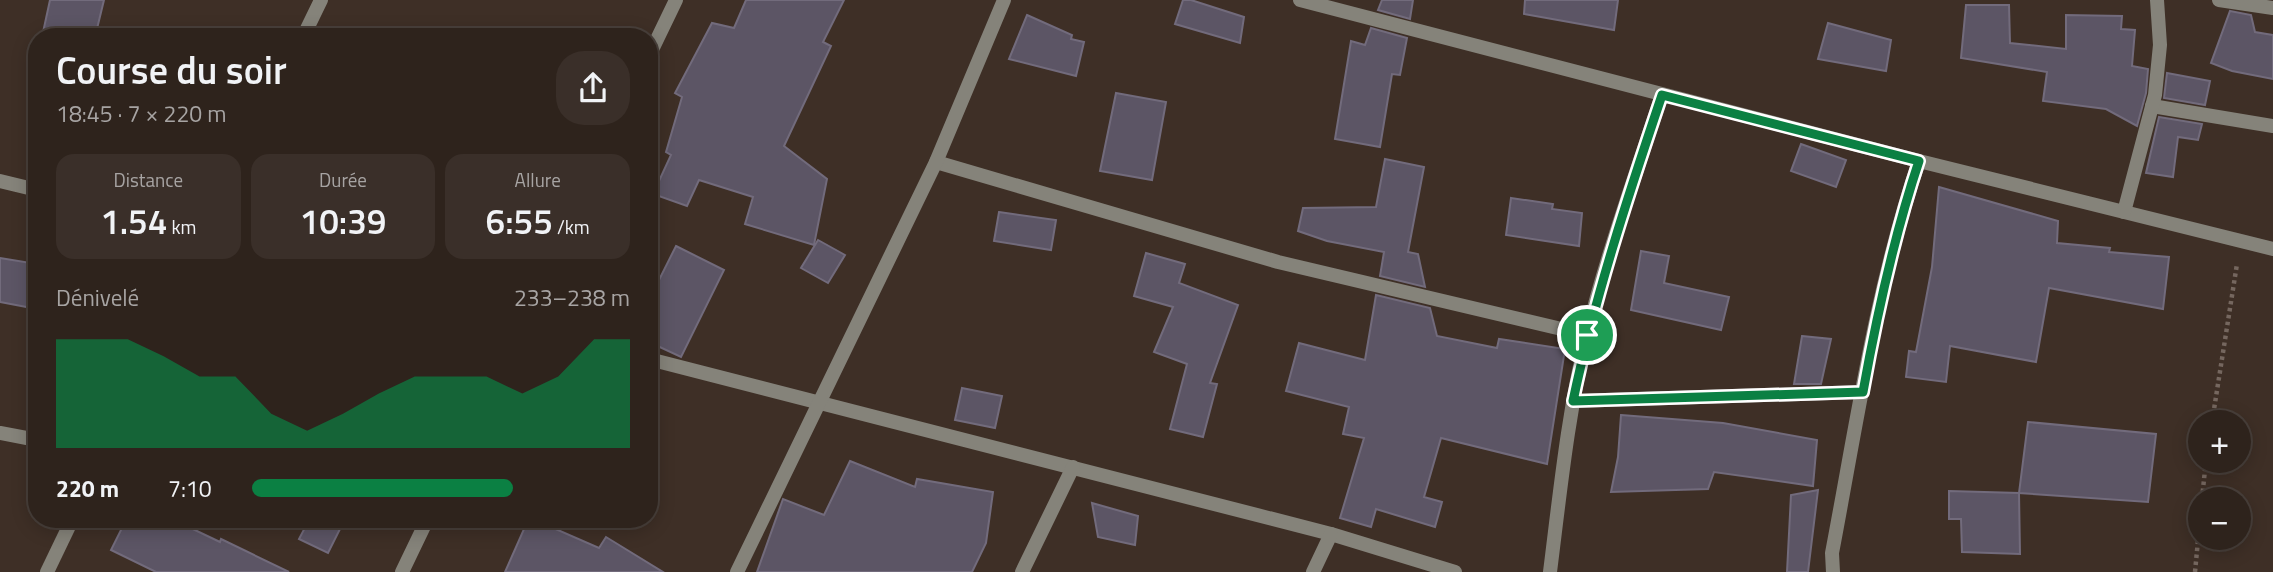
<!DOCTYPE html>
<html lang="fr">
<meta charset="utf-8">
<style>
:root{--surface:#2e231c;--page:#3a2f29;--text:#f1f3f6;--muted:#a7a4a3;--line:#49403b;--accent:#0b8043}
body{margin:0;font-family:"Titillium Web",sans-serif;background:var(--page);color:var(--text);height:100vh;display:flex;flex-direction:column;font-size:26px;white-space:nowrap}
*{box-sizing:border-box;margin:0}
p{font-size:23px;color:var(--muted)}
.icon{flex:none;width:38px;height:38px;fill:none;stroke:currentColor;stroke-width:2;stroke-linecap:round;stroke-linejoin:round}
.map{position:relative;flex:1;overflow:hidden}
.panel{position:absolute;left:28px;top:28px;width:630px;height:500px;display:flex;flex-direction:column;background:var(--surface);border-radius:28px;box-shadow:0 4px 18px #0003,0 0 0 2px var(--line)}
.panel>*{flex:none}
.fabs{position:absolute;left:2188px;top:410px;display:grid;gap:14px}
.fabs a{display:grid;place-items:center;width:63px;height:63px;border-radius:50%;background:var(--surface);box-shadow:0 4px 18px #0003,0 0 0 2px var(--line);font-size:35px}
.pin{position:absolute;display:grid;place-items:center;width:60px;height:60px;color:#fff;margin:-30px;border:4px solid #fff;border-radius:50%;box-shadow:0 2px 7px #0007}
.round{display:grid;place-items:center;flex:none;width:74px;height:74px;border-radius:28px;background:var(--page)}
.head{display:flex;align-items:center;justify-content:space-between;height:119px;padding:0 28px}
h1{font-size:38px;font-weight:600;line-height:52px}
.figures{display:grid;grid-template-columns:repeat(3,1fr);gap:10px;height:119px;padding:7px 28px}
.figures div{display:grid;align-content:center;border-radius:18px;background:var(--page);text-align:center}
.figures b{font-size:35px;font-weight:600}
.figures small{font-size:19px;font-weight:400}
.figures p{font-size:19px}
.chart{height:196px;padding:14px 28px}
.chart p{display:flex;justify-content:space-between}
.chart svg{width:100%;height:126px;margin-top:7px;fill:var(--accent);opacity:.7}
ul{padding:0 28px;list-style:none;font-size:23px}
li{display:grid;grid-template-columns:112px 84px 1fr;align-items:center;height:52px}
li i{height:18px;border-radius:9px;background:var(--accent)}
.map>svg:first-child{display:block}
.building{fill:#5c5565;stroke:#726b7c;stroke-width:2}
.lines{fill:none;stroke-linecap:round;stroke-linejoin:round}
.path{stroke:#75675f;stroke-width:4.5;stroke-dasharray:3.5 3.5;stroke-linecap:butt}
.minor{stroke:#85837a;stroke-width:14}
.route-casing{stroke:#fff;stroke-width:14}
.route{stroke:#0b8043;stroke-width:9}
</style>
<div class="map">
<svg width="2273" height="572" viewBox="0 0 2273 572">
<rect width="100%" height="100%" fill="#3e2f26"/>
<g class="building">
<polygon points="50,0 104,0 95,37 42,37"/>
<polygon points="746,0 844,0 823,42 831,46 784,146 827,179 814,245 745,224 753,197 699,180 687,206 653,194 671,155 666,152 682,97 675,93 712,23 734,28"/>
<polygon points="1183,0 1191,0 1244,17 1240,43 1175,24"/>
<polygon points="1382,0 1413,0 1410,19 1378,10"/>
<polygon points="1525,0 1618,0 1614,30 1524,14"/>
<polygon points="1966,5 2009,5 2010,43 2066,49 2066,15 2122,16 2121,29 2135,30 2132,66 2148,69 2146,93 2137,126 2106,109 2043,101 2047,72 1961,58"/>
<polygon points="2230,11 2251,15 2255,32 2273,35 2273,79 2232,71 2211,63"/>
<polygon points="1027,15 1072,35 1071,39 1084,42 1076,76 1009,59"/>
<polygon points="1828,23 1891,40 1886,71 1818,59"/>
<polygon points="1371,28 1407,38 1400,75 1392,74 1380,147 1335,139 1351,41 1365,45"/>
<polygon points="2167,73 2210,81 2205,105 2164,98"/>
<polygon points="1116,93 1166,102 1152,180 1100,171"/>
<polygon points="2159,117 2202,124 2198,140 2178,137 2173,177 2146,173"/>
<polygon points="1801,144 1846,160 1836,187 1791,171"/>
<polygon points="1385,159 1424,167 1408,252 1418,254 1425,287 1380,276 1384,252 1327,241 1298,231 1303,208 1376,207"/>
<polygon points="1939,187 2058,221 2057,243 2110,248 2109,252 2169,257 2163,309 2049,288 2036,362 1950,346 1946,382 1906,377 1909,351 1916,352 1932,267"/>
<polygon points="1511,198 1553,204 1552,209 1582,213 1579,246 1506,235"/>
<polygon points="999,212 1056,220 1051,250 994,241"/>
<polygon points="818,240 845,255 828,283 801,268"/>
<polygon points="676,246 724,270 681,357 649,342 649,300"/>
<polygon points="1641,251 1669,256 1664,283 1729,297 1721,330 1631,310"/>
<polygon points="1146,253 1185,264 1179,283 1238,305 1210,383 1217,384 1203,437 1170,429 1187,364 1154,352 1173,307 1134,296"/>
<polygon points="0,258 37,264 37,309 0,302"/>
<polygon points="1376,295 1430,308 1437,336 1497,348 1499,339 1565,349 1547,464 1441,438 1424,497 1442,502 1435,527 1376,509 1371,527 1340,518 1364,438 1343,434 1349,407 1286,391 1299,343 1365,360"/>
<polygon points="1802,336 1831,339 1821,384 1794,384"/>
<polygon points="962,388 1002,396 995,428 955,420"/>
<polygon points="1621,415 1723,423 1817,440 1813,486 1714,472 1708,489 1611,492 1618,457"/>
<polygon points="2028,422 2156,434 2148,502 2019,493"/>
<polygon points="850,461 915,487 917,479 993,492 986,543 972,572 757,572 783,499 824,515"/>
<polygon points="1818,490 1808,572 1787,572 1791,495"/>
<polygon points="1949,491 2019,493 2020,554 1962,552 1961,519 1949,519"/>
<polygon points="1092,503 1138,516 1135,545 1098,537"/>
<polygon points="126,520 174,520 220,542 221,539 289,572 156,572 111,550"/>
<polygon points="309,520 321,520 340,529 328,553 299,539"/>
<polygon points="528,520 535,520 599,548 606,537 663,572 505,572"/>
</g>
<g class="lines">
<g class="path">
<polyline points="2212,422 2237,264"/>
<polyline points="2202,499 2206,460"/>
<polyline points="2195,572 2200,519"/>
</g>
<g class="minor">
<polyline points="1300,0 1919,161 2273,249"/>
<polyline points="2219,0 2273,8"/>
<polyline points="303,37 321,0"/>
<polyline points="649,56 676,0"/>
<polyline points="2152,106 2273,126"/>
<polyline points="936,162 1278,262 1587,335"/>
<polyline points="0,181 37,190"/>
<polyline points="2124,212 2155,95 2160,45 2157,0"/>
<polyline points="649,359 1331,534 1455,572"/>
<polyline points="1573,401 1863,392"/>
<polyline points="0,433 37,440"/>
<polyline points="47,572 72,520"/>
<polyline points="402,572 427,520"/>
<polyline points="737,572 936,162 1004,0"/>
<polyline points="1022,572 1073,467"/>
<polyline points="1313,572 1331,534"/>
<path d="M1550,572C1560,493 1568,412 1587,335C1607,253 1636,174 1662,95"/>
<path d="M1833,572L1832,553C1857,422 1876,288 1919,161"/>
</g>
</g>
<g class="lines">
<g class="route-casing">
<path id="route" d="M1662,95L1919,161C1894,236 1877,314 1863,392L1573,401C1595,296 1628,196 1662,95Z"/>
</g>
<use href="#route" class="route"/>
</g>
</svg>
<div class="fabs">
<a>+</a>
<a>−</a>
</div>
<div class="pin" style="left:1587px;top:335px;background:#1e9e55"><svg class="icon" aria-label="arrive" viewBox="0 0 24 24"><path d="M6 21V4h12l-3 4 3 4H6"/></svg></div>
<section class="panel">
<div class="head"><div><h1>Course du soir</h1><p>18:45 · 7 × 220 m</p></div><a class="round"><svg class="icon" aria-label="share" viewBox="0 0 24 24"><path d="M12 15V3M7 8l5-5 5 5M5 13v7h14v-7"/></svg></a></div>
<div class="figures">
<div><p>Distance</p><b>1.54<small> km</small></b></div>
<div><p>Durée</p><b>10:39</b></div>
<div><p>Allure</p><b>6:55<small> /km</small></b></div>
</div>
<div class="chart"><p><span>Dénivelé</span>233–238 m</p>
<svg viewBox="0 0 160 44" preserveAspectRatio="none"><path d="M0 44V6L10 6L20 6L30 12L40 19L50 19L60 32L70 38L80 32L90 25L100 19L110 19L120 19L130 25L140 19L150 6L160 6V44z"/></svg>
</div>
<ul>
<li><b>220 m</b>7:10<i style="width:69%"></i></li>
</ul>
</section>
</div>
